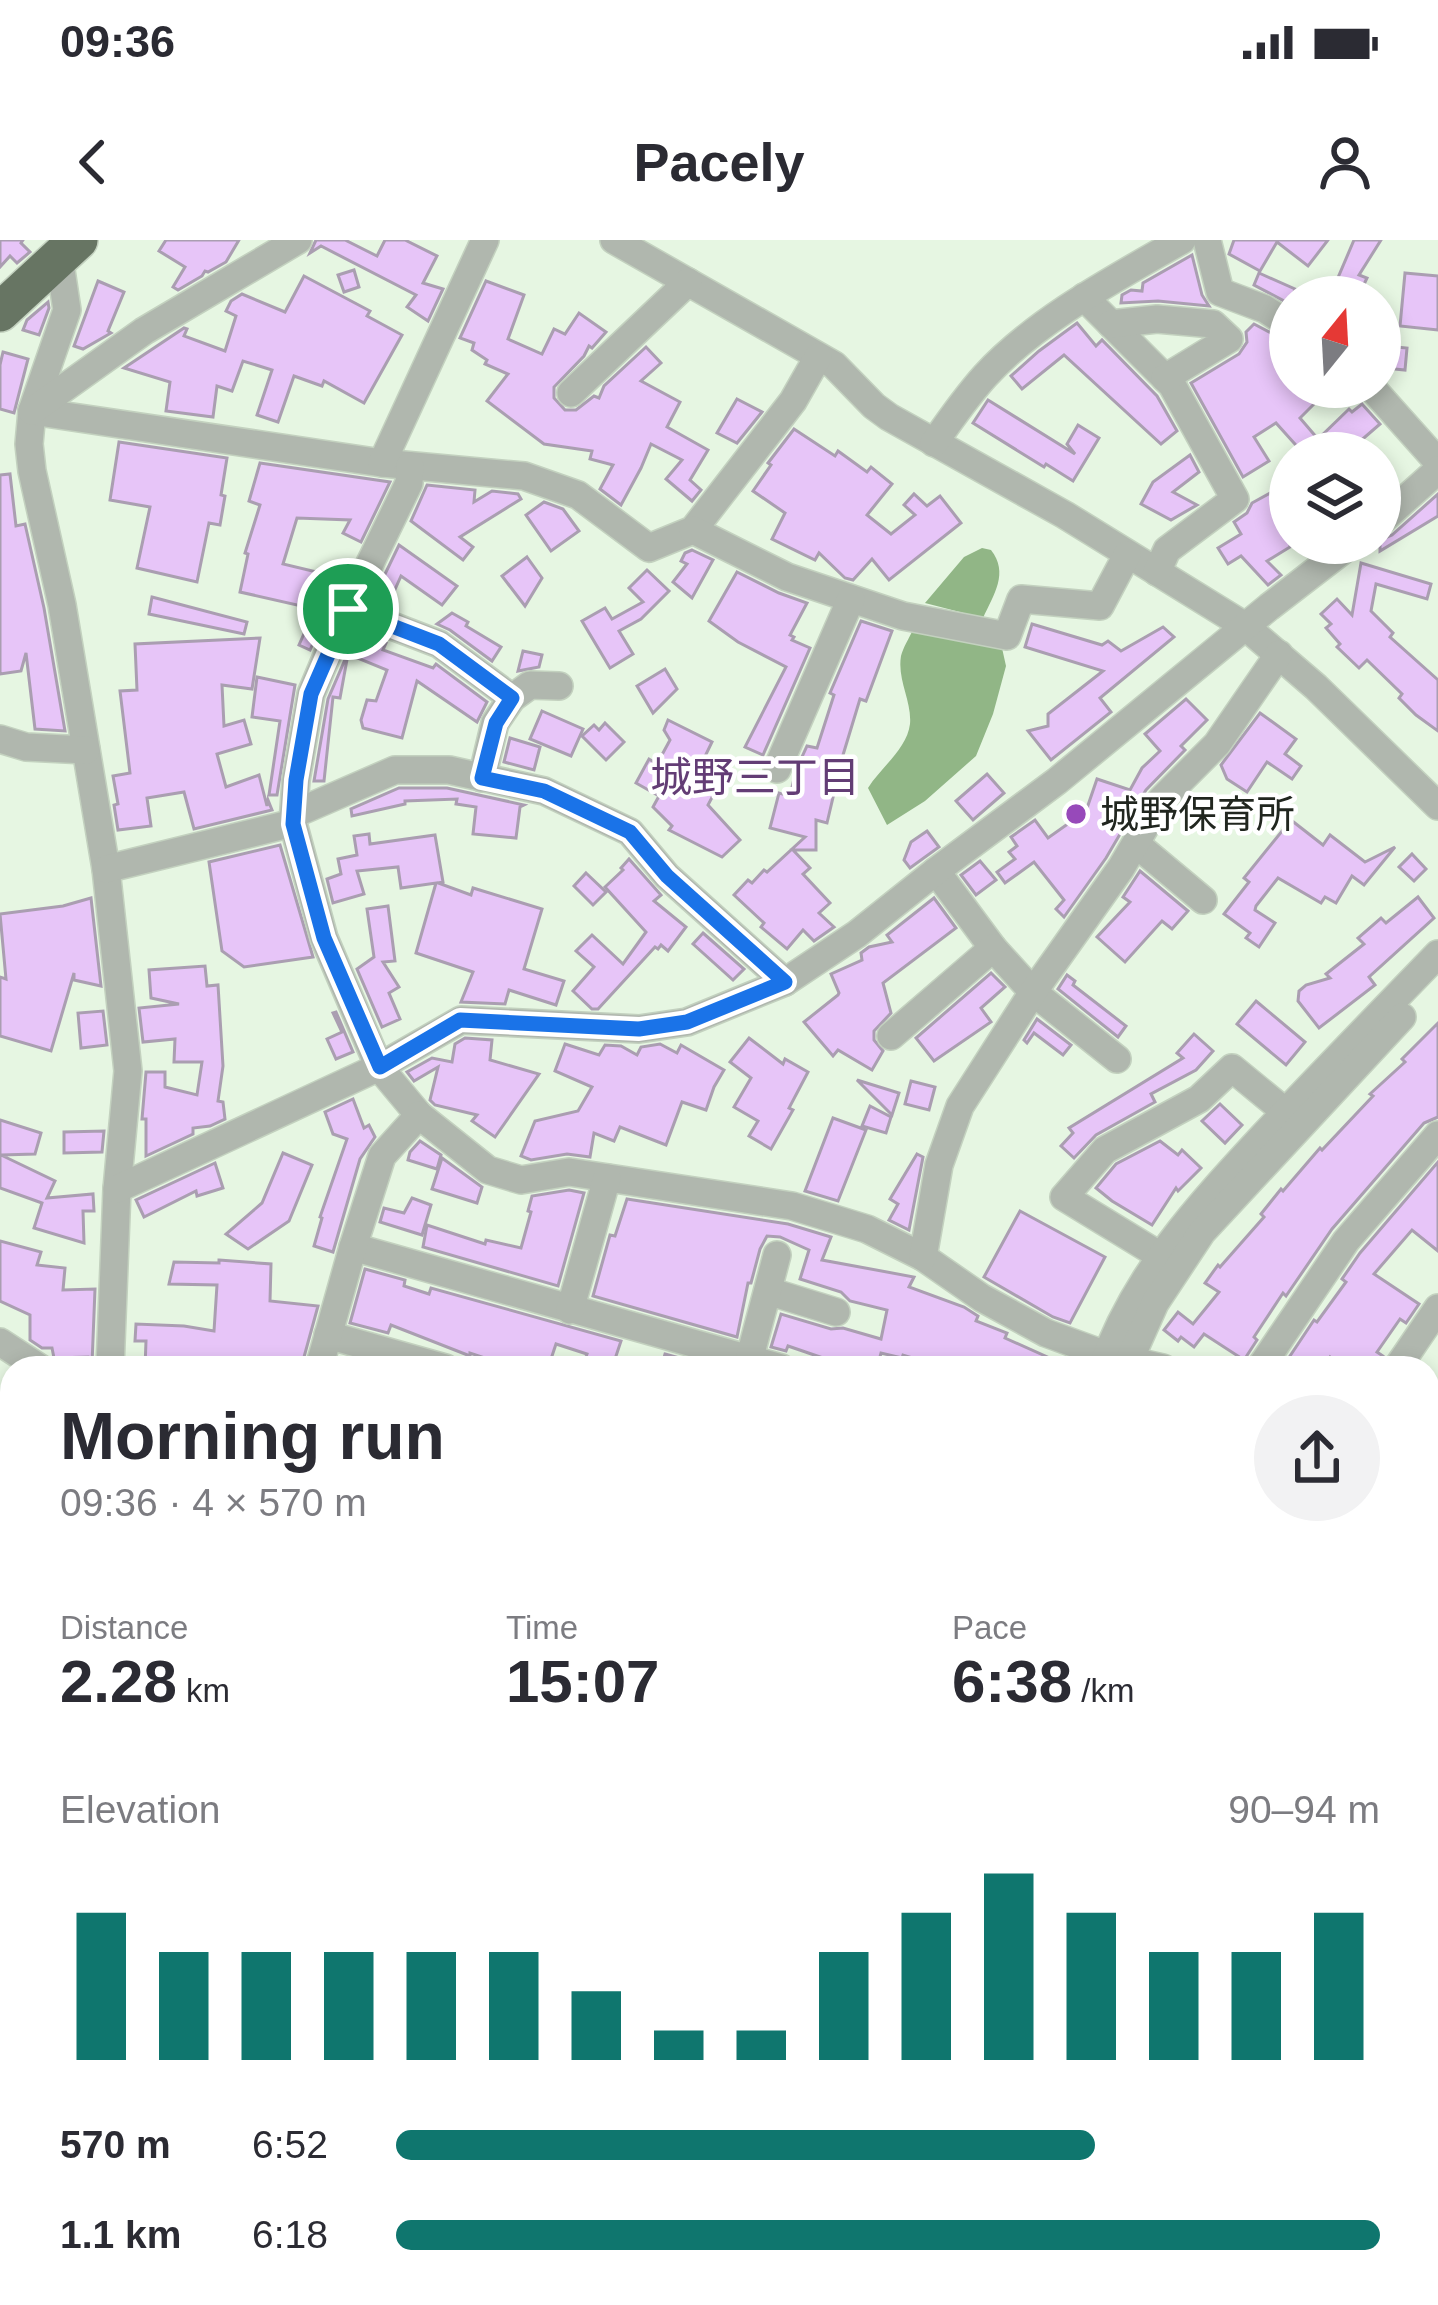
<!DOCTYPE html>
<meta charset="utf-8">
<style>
:root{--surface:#fff;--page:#f2f2f3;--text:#2b2b33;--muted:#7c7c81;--accent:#0f766e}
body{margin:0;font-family:Arial,"Noto Sans JP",sans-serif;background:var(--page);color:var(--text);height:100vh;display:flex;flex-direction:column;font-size:45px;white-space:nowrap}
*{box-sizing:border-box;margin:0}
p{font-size:39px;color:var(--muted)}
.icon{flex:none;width:66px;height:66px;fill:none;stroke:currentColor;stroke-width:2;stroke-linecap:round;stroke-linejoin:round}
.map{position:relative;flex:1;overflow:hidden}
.side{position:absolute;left:0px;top:1116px;width:1440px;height:951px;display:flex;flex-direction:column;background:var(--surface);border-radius:36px 36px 0 0;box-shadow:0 6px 18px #0003}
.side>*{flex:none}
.needle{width:78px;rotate:18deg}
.tools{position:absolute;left:1269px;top:36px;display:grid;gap:24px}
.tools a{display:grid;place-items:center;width:132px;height:132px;border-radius:50%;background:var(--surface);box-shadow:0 6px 18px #0003;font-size:60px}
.pin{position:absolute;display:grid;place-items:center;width:102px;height:102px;color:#fff;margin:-51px;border:6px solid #fff;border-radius:50%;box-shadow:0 3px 12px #0007}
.round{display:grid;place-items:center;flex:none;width:126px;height:126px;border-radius:63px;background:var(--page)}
.headline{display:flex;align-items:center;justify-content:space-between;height:204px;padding:0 60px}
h1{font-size:66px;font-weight:700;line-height:90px}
.figures{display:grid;grid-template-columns:repeat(3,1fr);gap:18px;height:204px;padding:12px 60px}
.figures div{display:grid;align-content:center}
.figures b{font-size:60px;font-weight:700}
.figures small{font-size:33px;font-weight:400}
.figures p{font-size:33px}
.chart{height:336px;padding:24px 60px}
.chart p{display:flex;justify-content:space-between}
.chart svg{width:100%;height:216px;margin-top:12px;stroke:var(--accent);stroke-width:6}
ul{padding:0 60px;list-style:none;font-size:39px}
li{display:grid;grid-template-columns:192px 144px 1fr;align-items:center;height:90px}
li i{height:30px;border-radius:15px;background:var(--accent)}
.status{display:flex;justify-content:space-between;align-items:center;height:84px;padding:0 60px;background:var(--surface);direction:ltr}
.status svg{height:33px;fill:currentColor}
header{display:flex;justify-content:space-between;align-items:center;height:156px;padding:0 60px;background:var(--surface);font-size:54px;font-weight:700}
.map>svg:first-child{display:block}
.water{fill:#91b686}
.building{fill:#e7c5f8;stroke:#aa9eb1;stroke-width:3}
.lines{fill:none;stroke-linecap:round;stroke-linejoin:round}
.minor-casing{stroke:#c3d1bf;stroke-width:30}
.highway-casing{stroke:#c3d1bf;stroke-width:42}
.path{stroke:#a7b4a4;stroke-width:3;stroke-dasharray:3 9;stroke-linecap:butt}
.minor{stroke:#b0b7ae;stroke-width:27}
.highway{stroke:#677563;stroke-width:39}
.route-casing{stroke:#fff;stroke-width:24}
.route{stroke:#1a73e8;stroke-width:15}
.poi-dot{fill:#9749ba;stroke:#fff;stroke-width:4.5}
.labels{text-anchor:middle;stroke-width:9;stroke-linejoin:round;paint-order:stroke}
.poi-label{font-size:39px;fill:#21261f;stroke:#fff;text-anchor:start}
.neighbourhood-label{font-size:42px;fill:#633d75;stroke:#fff}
</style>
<div class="status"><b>09:36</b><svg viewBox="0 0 49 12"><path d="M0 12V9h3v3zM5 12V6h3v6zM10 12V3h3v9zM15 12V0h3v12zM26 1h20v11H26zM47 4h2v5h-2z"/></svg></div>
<header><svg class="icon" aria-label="back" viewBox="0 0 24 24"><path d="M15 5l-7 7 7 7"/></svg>Pacely<svg class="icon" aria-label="person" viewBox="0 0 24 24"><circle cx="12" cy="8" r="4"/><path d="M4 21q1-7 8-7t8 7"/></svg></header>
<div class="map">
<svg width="1438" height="2065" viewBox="0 0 1438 2065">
<rect width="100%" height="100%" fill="#e6f6e2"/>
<g class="water">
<path d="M982,308L991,310C1009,333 994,354 983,378L925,363L964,317Z"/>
<path d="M913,390L1002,408L1006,426L993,474L976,516L925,561L887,585L868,548C881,527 907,509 910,484C912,461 897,440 901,416C903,408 909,398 913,390Z"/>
</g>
<g class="building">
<polygon points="0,0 23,0 21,3 30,12 17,23 10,16 0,27"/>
<polygon points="166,0 239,0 226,22 208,32 205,31 202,36 178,50 173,47 185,27 159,11"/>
<polygon points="316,0 345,0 377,16 385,0 405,0 437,16 423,43 443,49 428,81 407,67 416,55 321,6 310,13"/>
<polygon points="1234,0 1328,0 1308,26 1277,2 1260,31 1229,14"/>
<polygon points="1354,0 1381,0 1359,35 1367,38 1358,57 1347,57 1334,47"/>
<polygon points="1192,15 1202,55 1209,66 1158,61 1121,63 1122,55 1131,50 1142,51 1143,43"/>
<polygon points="354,30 359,47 344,52 338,35"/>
<polygon points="1259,33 1295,49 1290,64 1254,45"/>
<polygon points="1405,33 1438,36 1438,90 1400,86"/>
<polygon points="304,36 370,71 367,76 402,95 364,163 324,141 322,146 294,136 278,182 257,175 272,130 243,121 232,151 217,146 213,177 166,171 170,142 124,128 184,88 187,89 184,96 225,111 236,76 226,71 231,61 242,54 285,72"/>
<polygon points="98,41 124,52 108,91 111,93 83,109 74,106"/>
<polygon points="486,41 524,55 508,99 542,114 554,89 565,94 579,73 606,92 592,108 589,106 584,116 554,147 554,158 565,170 576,170 594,156 599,158 604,146 646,107 661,123 641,141 680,162 667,187 708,210 690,240 701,250 692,261 666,239 682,220 651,204 641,228 621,265 600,249 613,225 590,219 592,211 544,204 487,161 508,134 485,124 487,120 472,110 474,103 460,98"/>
<polygon points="48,62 49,68 39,95 23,90 27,80"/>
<polygon points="1077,83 1096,106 1102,100 1157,156 1177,191 1161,204 1064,115 1022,149 1011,136 1039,111"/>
<polygon points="1254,84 1290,103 1290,147 1331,147 1300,178 1318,199 1349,169 1352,172 1362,164 1380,184 1358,203 1369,213 1303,213 1276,183 1254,197 1269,221 1243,237 1191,143 1239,114 1247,102 1246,92"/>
<polygon points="1386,106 1407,108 1405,130 1384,128"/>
<polygon points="3,112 28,119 14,173 0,169 0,125"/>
<polygon points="737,159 762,172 737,203 717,193"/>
<polygon points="988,160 1075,214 1067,204 1078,185 1099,198 1073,241 1046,224 1044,227 973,183"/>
<polygon points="794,189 835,216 838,211 867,232 871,227 892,244 867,275 891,294 915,275 904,265 914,254 927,266 940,256 961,283 889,340 872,319 853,340 845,338 819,313 815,320 772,299 785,273 753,251 771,225 768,223"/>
<polygon points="119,202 227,218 221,255 225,256 220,285 209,283 197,342 137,328 150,267 110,260"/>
<polygon points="1190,215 1199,232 1173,252 1197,265 1171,280 1141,264 1153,242"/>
<polygon points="260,223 390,242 361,302 343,293 350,280 297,278 283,324 329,335 334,326 346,331 310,410 299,405 315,369 240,352 248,314 245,313 260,265 249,261"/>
<polygon points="10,234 16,286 25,284 44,368 65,491 35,489 26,413 21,431 0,434 0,235"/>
<polygon points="1290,242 1290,307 1267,321 1281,335 1268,345 1241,316 1228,324 1218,308 1241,294 1234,282 1247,273 1252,263"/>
<polygon points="427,245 475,250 474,262 492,251 518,254 521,259 460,297 473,307 463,320 411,281"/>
<polygon points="1438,254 1438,276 1380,311 1380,300 1392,295"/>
<polygon points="544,262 563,269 579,291 551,311 526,275"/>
<polygon points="399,305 457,346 442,365 401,336 388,365 373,359"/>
<polygon points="692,310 713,320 692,358 673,342 687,324 681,321 685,313"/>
<polygon points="527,317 542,338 525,366 502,336"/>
<polygon points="1361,323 1431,344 1427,359 1376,344 1371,371 1393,393 1390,397 1438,440 1438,491 1416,475 1399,458 1402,454 1367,420 1359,428 1337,407 1340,404 1326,388 1331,384 1321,374 1337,359 1352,375"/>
<polygon points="647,330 669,351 641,379 619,391 633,414 610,428 582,381 605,368 612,379 643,362 629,348"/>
<polygon points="737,332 779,353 807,363 790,395 794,397 792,400 810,408 763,515 745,507 786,427 738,402 709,381"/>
<polygon points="152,357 247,382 244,394 149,374"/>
<polygon points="452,373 468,382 466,386 501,407 492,421 450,390 437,384"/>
<polygon points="861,381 892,391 866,461 860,459 843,515 827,583 816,580 816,610 793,610 810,628 803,634 830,663 819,673 834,687 814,701 803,690 787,709 761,687 764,683 734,655 748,640 752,643 764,630 767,632 805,597 770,588 779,553 790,556 796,530 807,506 817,508 834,455 830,453"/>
<polygon points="1032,384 1102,405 1108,401 1121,411 1163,387 1174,397 1100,458 1111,472 1051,520 1028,491 1048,486 1048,474 1103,431 1025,407"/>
<polygon points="357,392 386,403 383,410 433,428 436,424 487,462 477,482 417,441 402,498 363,488 361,480 367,460 376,461 387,430 348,414 340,458 333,457 324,541 314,541 328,459"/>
<polygon points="260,398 252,449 222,445 224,486 244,480 251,504 217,514 226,547 259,535 267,566 268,560 272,570 194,589 184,552 147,558 151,586 118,590 114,565 118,564 113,536 130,533 120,451 137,450 135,404"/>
<polygon points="523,411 542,415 539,427 518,431"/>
<polygon points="665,429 677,449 653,473 637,446"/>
<polygon points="257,437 295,445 277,555 269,555 280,481 252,477"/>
<polygon points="1186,459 1207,480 1181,506 1185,510 1146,550 1106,618 1064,677 1056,669 1064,660 1034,622 1005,643 997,632 1015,619 1009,612 1017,606 1011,597 1035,580 1048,598 1086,571 1097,539 1130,550 1142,528 1160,511 1145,494"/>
<polygon points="542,471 583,489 571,516 530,499"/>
<polygon points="1260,473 1296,499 1285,514 1301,526 1292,539 1267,522 1247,552 1227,539 1221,525"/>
<polygon points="668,480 712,502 696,535 718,546 708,565 740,600 722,617 669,590 672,586 653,567 659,556 636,543 649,519 657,524 670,500 664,490"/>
<polygon points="605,483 624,502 606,520 582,496 594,485 599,490"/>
<polygon points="510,498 540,507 534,530 504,522"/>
<polygon points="987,534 1004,553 973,580 956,561"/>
<polygon points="399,548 447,548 524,565 520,567 516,598 473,594 476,567 456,564 457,559 405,561 405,564 352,576 351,569"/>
<polygon points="1291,580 1323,605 1330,595 1365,622 1395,607 1364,645 1352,636 1336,663 1325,657 1321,663 1278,638 1256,666 1255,670 1275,683 1259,707 1246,698 1250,693 1224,674 1249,642 1244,638"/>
<polygon points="927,591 939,607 910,628 904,620 911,602"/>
<polygon points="369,594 370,604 435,595 443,642 438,643 471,655 473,648 542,669 524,729 564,741 556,765 509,750 505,764 461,762 473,732 416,713 436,643 401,648 398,627 357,631 364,654 333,663 327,639 341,634 338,619 357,615 354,596"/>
<polygon points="280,605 313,717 244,727 222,711 209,622"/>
<polygon points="1412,614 1426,629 1414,641 1399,627"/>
<polygon points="629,619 661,655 654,661 686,687 668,711 661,705 658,709 655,707 598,769 592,769 573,751 594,727 576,711 592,695 623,724 646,692 605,647 623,630 621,628"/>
<polygon points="980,621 996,640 976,655 961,635"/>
<polygon points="1140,631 1188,671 1172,689 1162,681 1125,722 1097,697 1130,662 1123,657"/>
<polygon points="586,633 606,652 593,665 574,646"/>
<polygon points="1418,657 1434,678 1369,737 1375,745 1319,788 1298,761 1299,751 1306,745 1330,738 1326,734 1364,704 1358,698 1381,678 1386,683"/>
<polygon points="91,658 101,746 74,740 74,733 51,811 0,796 0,737 6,739 0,674 63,666"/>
<polygon points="934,658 956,688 883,743 891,773 874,791 874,800 883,811 872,830 838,810 833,816 804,782 838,755 839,753 831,734 862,720 861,713 869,707 892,702 887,695"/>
<polygon points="388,666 395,721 383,722 399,747 389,753 400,779 382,787 357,729 374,717 367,669"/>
<polygon points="703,693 744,729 733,740 693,704"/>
<polygon points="205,726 207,746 218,745 223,826 218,861 223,862 225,879 210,886 193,888 193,894 146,916 146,879 142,879 146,832 165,832 165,847 197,855 202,822 174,822 175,799 143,802 139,768 179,764 151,758 149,730"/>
<polygon points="991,733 1005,747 981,768 991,782 934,821 916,798"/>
<polygon points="1067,735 1075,741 1073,745 1126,786 1118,797 1058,749"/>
<polygon points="1256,761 1305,802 1286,825 1237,784"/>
<polygon points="103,771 107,805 81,808 78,773"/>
<polygon points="336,772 353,812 336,819 327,799 342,792 333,773"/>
<polygon points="1037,779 1071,805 1063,815 1034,793 1027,803 1024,800"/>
<polygon points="1438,783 1438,877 1424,883 1332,989 1286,1056 1283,1053 1254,1097 1257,1100 1244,1120 1204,1094 1194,1107 1181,1097 1178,1101 1164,1090 1178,1072 1193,1084 1219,1052 1205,1043 1218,1025 1220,1027 1264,977 1261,974 1281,949 1283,951 1320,908 1322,910 1373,856 1370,854 1405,822 1402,819"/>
<polygon points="1194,794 1213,811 1196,830 1151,854 1155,862 1096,895 1074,918 1061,906 1073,893 1069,888 1183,818 1177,813"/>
<polygon points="465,798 492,800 490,820 539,834 495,897 472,881 477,875 435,865 430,860 438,827 414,841 407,832 432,818 452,822 455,804"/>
<polygon points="749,798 783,824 785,819 808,832 789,868 793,870 771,909 749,896 758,881 734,867 751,838 730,822"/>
<polygon points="565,804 599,815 605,805 621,806 637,815 641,807 660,804 677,813 681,805 724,830 714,847 706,870 682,862 666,905 620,887 614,901 594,893 590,917 567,914 531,920 521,916 535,881 578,871 592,847 555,831"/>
<polygon points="857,840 899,853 892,875"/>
<polygon points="911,841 935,847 929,870 905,864"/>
<polygon points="353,859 364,888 369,885 375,897 360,919 333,1012 314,1006 322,978 320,977 347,899 333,894 325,872"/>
<polygon points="1220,864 1242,885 1225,903 1202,881"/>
<polygon points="870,866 891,877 886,893 862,886"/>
<polygon points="833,878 866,890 838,961 805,951"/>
<polygon points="0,880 41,893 35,914 1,915 55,941 47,958 93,954 94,971 83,971 84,1003 34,988 42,963 0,948"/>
<polygon points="104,891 102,912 64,913 64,892"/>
<polygon points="420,901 441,915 437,929 408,920 410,912"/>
<polygon points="1160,901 1178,915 1182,910 1201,928 1178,951 1176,948 1152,985 1112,961 1096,948 1116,924"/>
<polygon points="283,913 312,925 289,981 248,1009 226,994 262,963"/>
<polygon points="917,914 923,917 909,990 889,980 898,964 890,959"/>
<polygon points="442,918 482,947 477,963 432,949"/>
<polygon points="1438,922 1438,1011 1412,990 1374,1034 1419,1064 1406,1083 1400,1079 1377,1112 1383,1116 1379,1128 1360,1128 1350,1120 1344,1128 1330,1117 1322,1128 1282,1128 1314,1080 1317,1082 1346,1042 1342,1039 1360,1013"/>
<polygon points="215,923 223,948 197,956 196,951 144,977 136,960"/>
<polygon points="569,950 584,953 558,1046 423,1007 427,985 485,1004 486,1000 521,1008 531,972 528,971 532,956"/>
<polygon points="412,958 431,965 422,995 380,982 384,968 404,973"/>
<polygon points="627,959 788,984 831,997 822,1020 914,1037 909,1047 964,1067 978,1076 976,1081 1007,1093 1005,1098 1072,1128 1012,1128 999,1123 989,1128 945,1128 903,1115 902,1118 881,1113 877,1128 852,1128 788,1106 786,1111 771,1107 781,1074 831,1089 843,1088 881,1099 887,1070 850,1061 841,1052 800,1039 809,1010 780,997 767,996 760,1009 751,1043 748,1043 737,1097 593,1056 610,995 615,996"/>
<polygon points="1020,971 1105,1017 1070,1083 1053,1077 984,1037"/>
<polygon points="0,1001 41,1012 37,1025 65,1028 63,1050 95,1049 92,1124 89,1124 88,1117 54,1118 52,1108 42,1108 30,1100 30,1075 0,1061"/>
<polygon points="219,1020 271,1024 270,1061 318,1066 301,1128 145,1128 146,1101 135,1101 136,1084 184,1086 214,1091 217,1045 169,1044 174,1022 219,1023"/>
<polygon points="365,1029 405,1040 404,1046 429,1054 431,1048 621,1101 612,1128 582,1128 587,1114 556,1104 548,1128 515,1128 470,1113 470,1116 391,1085 388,1093 350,1083"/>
<polygon points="665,1114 715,1128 661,1128"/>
</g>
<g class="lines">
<g class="minor-casing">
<g id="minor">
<polyline points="614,0 834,125 874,166 889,177 1065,275 1245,386 1316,447 1438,566"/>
<polyline points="1207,0 1220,52 1265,69 1290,85"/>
<polyline points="59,17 67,70 32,171 29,204 32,231 62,365 106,629 128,831 117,949 110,1128"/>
<polyline points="1084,57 1172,145 1235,259 1167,310 1157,332"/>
<polyline points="1111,84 1157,79 1213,84 1229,99 1165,138"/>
<polyline points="1371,147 1438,222"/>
<polyline points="571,153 688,42"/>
<polyline points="32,171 382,223 524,236 578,255 649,308 693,290 793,161 818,117"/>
<polyline points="32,171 144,91 298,0"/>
<path d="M934,203C950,180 966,157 985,136C1036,80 1116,38 1182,0"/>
<polyline points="382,223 485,0"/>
<polyline points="410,226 409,243 339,387 311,454 296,540 293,583 324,698 379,827 419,875 488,930 521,940 569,932 792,966 867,989 923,1017 982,1058 1046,1093 1106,1115 1163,1128"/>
<polyline points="1380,282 1438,230"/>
<polyline points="693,290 787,337 903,376 1007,396 1021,359 1100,366 1127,315"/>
<polyline points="348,369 439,404 512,458 530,445 559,446"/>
<polyline points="0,499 26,507 86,510"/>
<polyline points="777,529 851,359"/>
<polyline points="482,538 495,483 512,458"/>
<polyline points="294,574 395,530 449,530 544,551 630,592 667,636 785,742"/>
<polyline points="1136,604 1203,660"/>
<polyline points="106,629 293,583"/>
<polyline points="936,631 993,708 1033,752 1117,819"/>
<polyline points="891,796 993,708"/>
<polyline points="117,949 379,827 461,780 639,789 687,782 785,742 857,694 936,631 1057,541 1269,367 1352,303"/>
<polyline points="353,1007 781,1128"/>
<polyline points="1159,1015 1064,957 1105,910 1199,859 1232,828 1299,883"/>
<polyline points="923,1017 939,925 960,866 1033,752 1121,628 1161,560 1217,504 1279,414"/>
<polyline points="768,1051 836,1072"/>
<polyline points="570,1070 607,938"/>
<polyline points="328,1095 445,1128"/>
<polyline points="0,1102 40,1128"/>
<polyline points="319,1128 353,1007 382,916 419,875"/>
<polyline points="747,1128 777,1015"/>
<path d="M1102,1128C1134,1035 1199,965 1265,894C1322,833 1380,774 1438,714"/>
<polyline points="1126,1128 1155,1063 1202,992 1402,777"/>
<polyline points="1260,1128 1346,1001 1438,895"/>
<polyline points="1397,1128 1438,1068"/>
<polyline points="1428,1209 1438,1212"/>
<polyline points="0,1408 12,1410"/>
<polyline points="1428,1453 1438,1456"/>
<polyline points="1428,1606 1438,1568"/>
<polyline points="0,1808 12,1812"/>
<polyline points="1428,1945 1438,1948"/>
<polyline points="1428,2014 1438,1980"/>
<polyline points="41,2065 47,2055"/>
<polyline points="837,2065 840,2055"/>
<polyline points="860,2065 864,2055"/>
<polyline points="983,2065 986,2055"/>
<polyline points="1203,2065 1206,2055"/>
<polyline points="1315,2065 1318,2055"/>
<polyline points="1413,2065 1416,2055"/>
</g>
</g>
<g class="highway-casing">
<polyline id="highway" points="0,72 78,0"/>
</g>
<g class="path">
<polyline points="0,1470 12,1454"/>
<polyline points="0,1538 12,1538"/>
</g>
<use href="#minor" class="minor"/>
<use href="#highway" class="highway"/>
</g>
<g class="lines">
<g class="route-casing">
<polygon id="route" points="348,369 439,404 512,458 496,483 482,538 544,551 630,592 667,636 785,742 687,782 639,789 460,780 380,827 324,698 293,584 296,540 311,454"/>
</g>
<use href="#route" class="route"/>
</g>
<circle class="poi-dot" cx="1076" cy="574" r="12"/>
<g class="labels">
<g class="poi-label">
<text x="1100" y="588">城野保育所</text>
</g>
<g class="neighbourhood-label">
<text x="755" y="552">城野三丁目</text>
</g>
</g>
</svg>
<div class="tools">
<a><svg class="needle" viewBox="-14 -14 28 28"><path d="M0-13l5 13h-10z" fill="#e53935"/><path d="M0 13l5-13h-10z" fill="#7c7c81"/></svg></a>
<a><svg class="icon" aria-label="layers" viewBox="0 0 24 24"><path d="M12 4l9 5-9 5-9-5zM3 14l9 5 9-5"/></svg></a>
</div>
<div class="pin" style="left:348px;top:369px;background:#1e9e55"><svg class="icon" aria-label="arrive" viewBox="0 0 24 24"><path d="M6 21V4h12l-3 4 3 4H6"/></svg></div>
<section class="side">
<div class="headline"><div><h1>Morning run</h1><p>09:36 · 4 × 570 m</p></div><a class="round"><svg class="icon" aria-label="share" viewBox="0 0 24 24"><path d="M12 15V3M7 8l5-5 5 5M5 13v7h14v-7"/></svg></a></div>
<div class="figures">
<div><p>Distance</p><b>2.28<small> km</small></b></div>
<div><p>Time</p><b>15:07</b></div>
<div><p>Pace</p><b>6:38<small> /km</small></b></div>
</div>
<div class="chart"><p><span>Elevation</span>90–94 m</p>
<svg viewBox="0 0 160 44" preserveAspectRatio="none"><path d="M5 44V14M15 44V22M25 44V22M35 44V22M45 44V22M55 44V22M65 44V30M75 44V38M85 44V38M95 44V22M105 44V14M115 44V6M125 44V14M135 44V22M145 44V22M155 44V14"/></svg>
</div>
<ul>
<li><b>570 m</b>6:52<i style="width:71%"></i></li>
<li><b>1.1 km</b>6:18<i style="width:100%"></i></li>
</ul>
</section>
</div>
